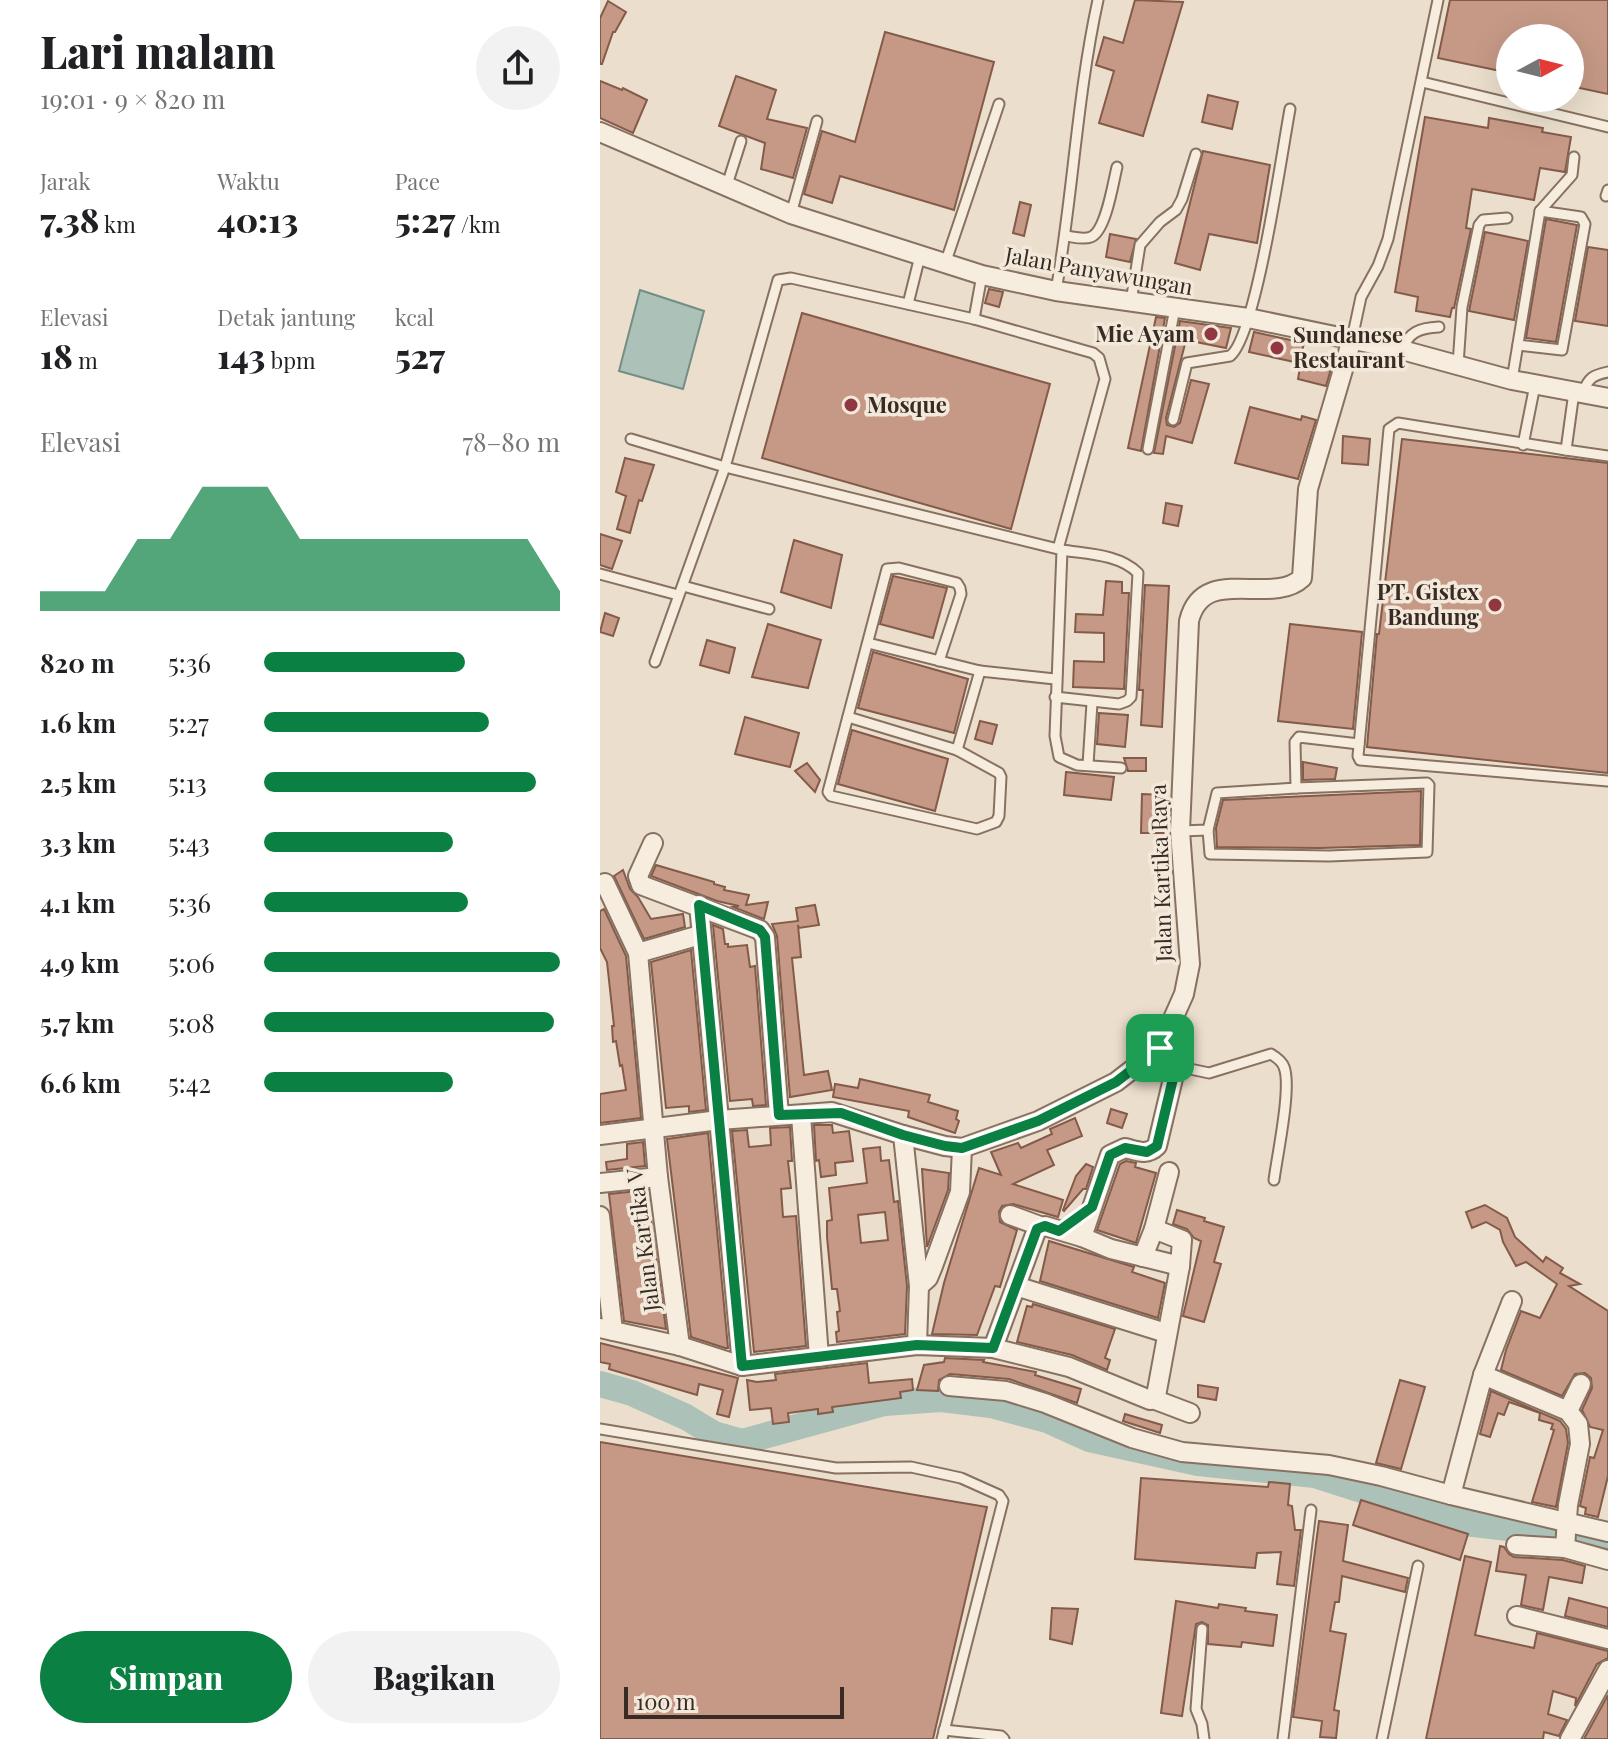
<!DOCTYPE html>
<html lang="id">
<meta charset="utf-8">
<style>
:root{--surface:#fff;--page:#f2f2f2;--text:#202124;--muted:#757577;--accent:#0b8043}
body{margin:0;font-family:"Playfair Display",serif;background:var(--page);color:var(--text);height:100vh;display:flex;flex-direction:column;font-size:30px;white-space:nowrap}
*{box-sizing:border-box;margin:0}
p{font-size:26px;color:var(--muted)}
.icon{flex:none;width:44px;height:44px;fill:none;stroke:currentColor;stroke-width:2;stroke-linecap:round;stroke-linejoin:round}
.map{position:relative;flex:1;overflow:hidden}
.details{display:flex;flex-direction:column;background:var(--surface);width:600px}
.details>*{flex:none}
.needle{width:52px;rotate:83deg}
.controls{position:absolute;left:896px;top:24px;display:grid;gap:16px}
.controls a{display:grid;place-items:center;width:88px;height:88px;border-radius:50%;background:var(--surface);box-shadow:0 8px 32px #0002;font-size:40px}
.scale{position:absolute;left:24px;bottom:20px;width:220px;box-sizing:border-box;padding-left:8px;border:4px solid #392b23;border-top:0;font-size:22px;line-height:28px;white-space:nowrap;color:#392b23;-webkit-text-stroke:6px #f3e9db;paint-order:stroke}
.pin{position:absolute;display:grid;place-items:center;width:68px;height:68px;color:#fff;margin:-34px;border-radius:16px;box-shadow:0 4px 12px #0006}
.round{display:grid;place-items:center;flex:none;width:84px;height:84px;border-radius:42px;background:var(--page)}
.head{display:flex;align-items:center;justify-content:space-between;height:136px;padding:0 40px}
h1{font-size:44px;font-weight:800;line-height:60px}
.stats{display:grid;grid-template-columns:repeat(3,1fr);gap:12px;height:136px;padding:8px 40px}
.stats div{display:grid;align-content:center}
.stats b{font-size:34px;font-weight:800}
.stats small{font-size:22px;font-weight:400}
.stats p{font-size:22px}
.chart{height:224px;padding:16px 40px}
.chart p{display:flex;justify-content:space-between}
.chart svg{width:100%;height:144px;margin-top:8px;fill:var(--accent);opacity:.7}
.primary-button{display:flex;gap:16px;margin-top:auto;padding:16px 40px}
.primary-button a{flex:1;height:92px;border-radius:48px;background:var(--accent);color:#fff;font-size:32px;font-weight:800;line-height:92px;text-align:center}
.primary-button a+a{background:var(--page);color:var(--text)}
ul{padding:0 40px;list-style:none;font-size:26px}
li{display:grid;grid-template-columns:128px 96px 1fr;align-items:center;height:60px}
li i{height:20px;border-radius:10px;background:var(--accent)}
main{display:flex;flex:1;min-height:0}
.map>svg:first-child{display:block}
.water{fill:#acc1b8;stroke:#738e84;stroke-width:2}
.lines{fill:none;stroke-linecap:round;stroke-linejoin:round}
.river{stroke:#acc1b8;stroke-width:26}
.building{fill:#c59986;stroke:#845a49;stroke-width:2;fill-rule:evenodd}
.lane-casing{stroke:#877161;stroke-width:13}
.street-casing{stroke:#877161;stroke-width:22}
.lane{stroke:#f6eddf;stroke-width:9}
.street{stroke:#f6eddf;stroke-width:18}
.route-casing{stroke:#fff;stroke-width:16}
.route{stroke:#0b8043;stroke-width:10}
.poi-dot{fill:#903742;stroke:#f3e9db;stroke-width:3}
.labels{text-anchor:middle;stroke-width:7;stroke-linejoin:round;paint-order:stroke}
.street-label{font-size:22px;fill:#392b23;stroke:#f3e9db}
.poi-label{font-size:22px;font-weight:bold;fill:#392b23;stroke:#f3e9db;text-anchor:end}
</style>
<main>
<section class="details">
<div class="head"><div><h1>Lari malam</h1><p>19:01 · 9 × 820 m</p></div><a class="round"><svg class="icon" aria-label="share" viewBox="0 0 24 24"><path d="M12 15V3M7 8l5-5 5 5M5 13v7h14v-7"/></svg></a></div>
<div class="stats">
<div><p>Jarak</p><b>7.38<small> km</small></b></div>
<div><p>Waktu</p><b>40:13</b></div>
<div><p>Pace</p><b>5:27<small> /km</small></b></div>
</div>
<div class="stats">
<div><p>Elevasi</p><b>18<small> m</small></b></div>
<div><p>Detak jantung</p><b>143<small> bpm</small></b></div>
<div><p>kcal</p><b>527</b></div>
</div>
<div class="chart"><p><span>Elevasi</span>78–80 m</p>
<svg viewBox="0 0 160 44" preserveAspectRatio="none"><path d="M0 44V38L10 38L20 38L30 22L40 22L50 6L60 6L70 6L80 22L90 22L100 22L110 22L120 22L130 22L140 22L150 22L160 38V44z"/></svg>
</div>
<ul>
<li><b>820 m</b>5:36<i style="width:68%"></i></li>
<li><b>1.6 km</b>5:27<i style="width:76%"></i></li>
<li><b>2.5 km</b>5:13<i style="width:92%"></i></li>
<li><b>3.3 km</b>5:43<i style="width:64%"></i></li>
<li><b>4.1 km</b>5:36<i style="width:69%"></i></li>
<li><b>4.9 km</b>5:06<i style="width:100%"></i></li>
<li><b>5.7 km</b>5:08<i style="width:98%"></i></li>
<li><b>6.6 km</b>5:42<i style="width:64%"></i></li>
</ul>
<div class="primary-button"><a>Simpan</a><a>Bagikan</a></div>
</section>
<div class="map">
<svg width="1008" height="1739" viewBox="0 0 1008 1739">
<rect width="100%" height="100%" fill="#ebdecc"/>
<polygon class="water" points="40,290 104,311 83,389 19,371"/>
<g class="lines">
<polyline class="river" points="0,1384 32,1393 86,1417 114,1434 142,1442 284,1403 341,1399 391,1405 447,1420 489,1439 598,1463 715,1475 865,1523 917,1529 993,1543 1008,1550"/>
</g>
<g class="building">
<polygon points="535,0 583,2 543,136 499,123 514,71 496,65 504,37 523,43"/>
<polygon points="850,0 1008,0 1008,94 970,86 970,38 910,38 910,73 838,58"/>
<polygon points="8,1 26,12 15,32 13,32 2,64 0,64 0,18"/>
<polygon points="285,32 394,62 354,210 240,176 232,203 204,194 222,131 255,142"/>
<polygon points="136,76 176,90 167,119 207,128 193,178 161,169 165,143 119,126"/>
<polygon points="0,81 22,90 23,88 47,100 33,133 0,118"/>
<polygon points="608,95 638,102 632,129 602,122"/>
<polygon points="825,117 888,128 889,118 943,128 942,132 971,137 965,172 940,168 934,200 872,189 866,228 871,229 854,308 852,308 850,317 816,311 818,297 795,292"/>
<polygon points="603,151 670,165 657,243 609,234 600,270 575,263"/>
<polygon points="420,202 431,205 424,236 413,233"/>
<polygon points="946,219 977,225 956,342 926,338"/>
<polygon points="885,232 928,241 914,320 869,311"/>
<polygon points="510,234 536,239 530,262 506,257"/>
<polygon points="988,247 1008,250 1008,326 975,321"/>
<polygon points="389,289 403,292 399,307 385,303"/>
<polygon points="202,313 450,384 411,529 162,458"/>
<polygon points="556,317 565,318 541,451 528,448"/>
<polygon points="580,321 631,328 626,348 586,340 566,418 567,425 574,427 580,423 591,380 609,384 592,443 566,436 563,454 554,453"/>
<polygon points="654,332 704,343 699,363 649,352"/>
<polygon points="701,362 731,369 726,386 698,379"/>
<polygon points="650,407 701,420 702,416 716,420 698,479 635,463"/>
<polygon points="743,436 770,439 768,465 742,463"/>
<polygon points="802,439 1008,463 1008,773 767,747 777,634 779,634"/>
<polygon points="25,458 54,465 42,501 39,500 30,533 17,529 26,496 16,492"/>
<polygon points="566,503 582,506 578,526 563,523"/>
<polygon points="0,534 22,541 12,569 0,565"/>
<polygon points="194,540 242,555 231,608 181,592"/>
<polygon points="293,576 347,588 333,638 280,624"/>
<polygon points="506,581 522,582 522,593 529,593 524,689 473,687 474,661 504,662 504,633 475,632 476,614 503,615"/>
<polygon points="545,585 569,586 562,727 541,725 543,690 539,690"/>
<polygon points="5,613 19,618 13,636 0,632"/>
<polygon points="168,624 221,640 208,688 152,677"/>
<polygon points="690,624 762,632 753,729 678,721"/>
<polygon points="107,640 135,648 129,673 100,665"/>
<polygon points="273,652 368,679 354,733 258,708"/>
<polygon points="499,713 528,715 525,747 497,744"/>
<polygon points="145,717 199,733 190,767 135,754"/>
<polygon points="380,721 397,725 392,744 375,739"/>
<polygon points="252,730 348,759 335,811 238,784"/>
<polygon points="524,758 546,758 546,771 528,771"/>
<polygon points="703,762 737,768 735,779 703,780"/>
<polygon points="207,763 220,780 215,792 195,771"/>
<polygon points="466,772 514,777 511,800 464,795"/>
<polygon points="821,791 820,845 720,848 617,847 616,828 623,800"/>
<polygon points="542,794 565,795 564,833 541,833"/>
<polygon points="56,865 114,882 114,884 125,887 124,890 149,895 146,905 168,902 164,919 133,907 139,906 117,901 51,876"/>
<polygon points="23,870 30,889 38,897 51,919 83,914 85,927 44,939 14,876"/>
<polygon points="215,905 219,925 199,928 198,925 201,957 192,958 204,1075 228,1071 232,1090 190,1097 177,936 172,924 198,921 196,908"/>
<polygon points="4,909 26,956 41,1118 0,1123 0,1094 26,1090 22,1065 20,1066 16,1041 13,1042 12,1026 14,1026 7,962 0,948 0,911"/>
<polygon points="113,925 123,929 125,944 128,944 128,947 147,945 150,967 155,966 166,1105 153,1106 152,1099 130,1101"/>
<polygon points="91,950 106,1110 89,1112 89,1106 66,1108 51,962"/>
<polygon points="260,1079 330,1095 328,1102 358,1111 356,1119 359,1121 355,1133 308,1117 309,1111 233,1097 235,1084 258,1088"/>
<polygon points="511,1109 527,1114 522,1128 507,1123"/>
<polygon points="475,1118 482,1136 447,1150 454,1165 413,1184 463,1200 458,1217 413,1204 402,1206 399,1212 400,1222 417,1230 400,1287 395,1286 377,1335 332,1334 344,1283 379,1168 401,1175 391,1152 418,1143 421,1148 452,1134 450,1129"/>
<polygon points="214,1125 232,1125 233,1133 249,1131 253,1161 235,1163 236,1175 221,1177 219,1160 216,1161"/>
<polygon points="190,1127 192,1161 188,1161 191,1188 181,1189 183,1217 196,1216 206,1346 154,1352 132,1131 147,1130 149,1147 171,1145 170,1128"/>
<polygon points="108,1133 128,1348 125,1348 91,1337 67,1139"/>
<polygon points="43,1142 45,1166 7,1170 6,1162 27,1159 27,1144"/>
<path d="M280,1147L281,1161L289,1160L294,1202L298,1201L307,1286L305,1334L237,1342L236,1332L239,1331L237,1312L240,1311L237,1289H232L227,1237V1221L232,1220L229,1188L267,1183L263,1149ZM285,1212L288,1240L261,1243L258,1215Z"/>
<polygon points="526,1161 536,1163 535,1167 556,1173 536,1243 497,1230 520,1164"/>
<polygon points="486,1164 493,1167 486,1189 483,1189 464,1211 463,1210 476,1176"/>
<polygon points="322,1169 349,1173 348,1190 327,1247"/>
<polygon points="48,1190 50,1211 66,1329 24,1321 9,1194"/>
<polygon points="885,1205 907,1218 915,1237 943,1262 946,1257 963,1268 960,1273 980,1284 969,1286 1008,1311 1008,1476 998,1517 985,1514 986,1508 980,1506 990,1457 994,1458 1003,1430 990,1427 982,1410 992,1388 991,1378 985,1373 975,1374 962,1396 901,1370 906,1350 921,1311 940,1318 957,1284 926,1262 916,1266 903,1242 900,1230 886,1222 872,1228 866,1212"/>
<polygon points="577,1210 605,1218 604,1221 624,1227 614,1262 621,1264 604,1322 583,1316 601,1241 594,1238 587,1229 573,1224"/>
<polygon points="449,1241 534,1267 532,1272 565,1283 558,1318 440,1281"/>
<polygon points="433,1304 515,1329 505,1358 510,1360 507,1370 472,1355 417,1342 427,1306 432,1307"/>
<polygon points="0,1343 138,1378 129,1417 117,1414 123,1390 99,1384 97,1395 9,1369 10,1364 0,1362"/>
<polygon points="345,1358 384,1360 383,1362 436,1372 435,1375 481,1389 477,1403 409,1379 350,1374 339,1380 338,1391 317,1390 324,1365 344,1362"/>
<polygon points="267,1363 269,1383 312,1379 313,1390 300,1392 301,1398 232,1407 233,1412 218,1414 218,1409 188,1413 189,1422 173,1424 171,1408 150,1410 147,1380 157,1382 176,1380 175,1374"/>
<polygon points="800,1380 825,1387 801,1469 776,1463"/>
<polygon points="598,1385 618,1388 616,1400 598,1397"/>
<polygon points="891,1391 960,1421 966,1429 968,1443 956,1507 932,1502 954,1430 951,1429 953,1424 939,1420 940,1413 909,1402 904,1415 898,1413 890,1437 880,1434"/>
<polygon points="525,1414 562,1425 560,1433 523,1421"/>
<polygon points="0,1442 387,1507 333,1739 0,1739"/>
<polygon points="541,1478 668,1487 669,1482 690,1484 688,1505 692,1506 695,1530 701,1530 694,1586 677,1584 681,1552 657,1553 655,1568 535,1559"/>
<polygon points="761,1500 868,1534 860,1560 753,1525"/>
<polygon points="719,1521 748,1525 743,1561 808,1578 805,1592 742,1576 739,1602 735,1602 730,1631 746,1634 734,1710 739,1711 736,1738 720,1737 722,1721 693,1717"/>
<polygon points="900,1546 904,1547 909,1554 914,1557 963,1560 985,1566 982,1583 949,1577 943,1610 921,1605 926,1575 896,1571"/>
<polygon points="865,1556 891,1562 875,1635 934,1648 937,1633 1008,1651 1008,1658 997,1664 975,1706 976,1698 953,1691 948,1714 967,1720 959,1736 944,1732 943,1739 826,1739"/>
<polygon points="969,1598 1008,1608 1008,1627 965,1616"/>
<polygon points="576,1601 618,1608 619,1604 646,1608 645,1611 677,1615 673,1646 642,1642 641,1647 608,1644 608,1625 602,1622 596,1624 582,1716 561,1713"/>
<polygon points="452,1608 478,1609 472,1644 450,1639"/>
<polygon points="1008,1695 1008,1739 984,1739"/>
</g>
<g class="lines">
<g class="lane-casing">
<g id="lane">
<polyline points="822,82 1008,127"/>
<polyline points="126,188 141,141"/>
<polyline points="1006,196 1008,190"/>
<polyline points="191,214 217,121"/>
<path d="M466,236C474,237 483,240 491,237C506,231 513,183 517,167"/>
<polyline points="345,264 399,104"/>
<path d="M456,291C473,194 477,96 498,0"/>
<polyline points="531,302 540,245 560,222 576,210 582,199 596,154"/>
<polyline points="308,304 320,256"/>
<polyline points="374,319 382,275"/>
<polyline points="752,339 761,297 778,266 788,239 838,0"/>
<polyline points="918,345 962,350 985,224 981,217 940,211"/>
<path d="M802,350C809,332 819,328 839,327"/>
<polyline points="858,365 862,307 879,225 883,220 907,218"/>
<polyline points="912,380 940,211 972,175 974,157"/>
<polyline points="974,392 966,450 1008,456"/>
<path d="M983,393C988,378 993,375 1008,372"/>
<path d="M573,420L587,363L630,356C656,337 682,151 690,109"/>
<polyline points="31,439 125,467 55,662"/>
<polyline points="923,445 935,385"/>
<polyline points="548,449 575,308"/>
<polyline points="966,450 798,423 789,429 758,756 760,760 1008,781"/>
<polyline points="458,549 125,467 178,280 191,278 374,319 493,353 499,358 505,379 458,549 462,550 455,736 459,757 477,765 521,768"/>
<polyline points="0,574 78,595"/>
<polyline points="83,586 169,609"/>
<polyline points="268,643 380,671 455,679"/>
<polyline points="339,661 361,594 360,588 357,583 299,568 287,569 228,792 231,796 377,829 396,822 399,816 401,777 399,773 357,750"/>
<path d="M455,697L519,704L527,701L531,697L538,573C519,554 487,554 462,550"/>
<polyline points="248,717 357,750 380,671"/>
<polyline points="488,765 492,703"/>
<polyline points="608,830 610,854 729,856 827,852 829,785 827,783 696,788"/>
<polyline points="580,831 608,830 617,793 696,788 695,742 699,737 759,744"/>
<path d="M576,1066L609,1073L671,1054C676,1057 682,1061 684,1067C692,1087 677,1156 674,1180"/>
<polyline points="0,1429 236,1468 311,1467 361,1478 399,1495 403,1501 342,1739"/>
<polyline points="602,1629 596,1709 602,1724 604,1739"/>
<polyline points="344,1730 401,1736 404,1739"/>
<polyline points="683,1739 711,1510"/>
<polyline points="782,1739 818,1566"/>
</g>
</g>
<g class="street-casing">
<g id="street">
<polyline points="0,132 191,214 382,275 456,291 648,318 802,350 912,380 1008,398"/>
<polyline points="53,843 38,876 41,885 160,930 165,937 179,1115"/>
<polyline points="5,883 38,953"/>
<polyline points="99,905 142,1366"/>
<polyline points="201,1115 219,1357"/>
<path d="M0,1135L119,1120L232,1112L303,1135L345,1146L362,1148L438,1121L516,1082L560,1048L584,994L590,964L580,831L589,621C603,563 671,607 702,578L708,489L752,339"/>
<polyline points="303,1135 319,1286"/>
<polyline points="0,1183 58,1177"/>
<polyline points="410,1215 440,1226"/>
<polyline points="0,1216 13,1331"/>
<polyline points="554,1229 582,1240 580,1266"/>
<polyline points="543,1257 554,1229 569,1172"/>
<polyline points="416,1286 566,1333"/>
<polyline points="912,1301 883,1375 968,1411 978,1424 980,1444 968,1505 965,1548"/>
<path d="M0,1328L80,1346L142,1366L317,1345L393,1348L437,1229L445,1226L482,1237L510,1155L525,1148C537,1151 547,1156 557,1146L576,1066L571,1053L560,1048"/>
<polyline points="317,1345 319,1286 328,1278 333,1266 360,1192 362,1148"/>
<polyline points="80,1346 58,1177 38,953 100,935"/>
<polyline points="393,1348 469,1367 550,1400 556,1396 580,1266 511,1249 482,1237"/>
<polyline points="883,1375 851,1495 1008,1532"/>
<polyline points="349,1386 406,1391 445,1403 532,1438 582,1452 729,1465 781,1476 851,1495"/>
<polyline points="553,1399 590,1413"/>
<polyline points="968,1411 981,1384"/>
<polyline points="916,1545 965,1548 1008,1560"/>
<polyline points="917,1616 1008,1639"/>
<polyline points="970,1739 1008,1670"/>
</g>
</g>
<use href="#lane" class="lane"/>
<use href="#street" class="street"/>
</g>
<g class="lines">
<g class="route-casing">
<polygon id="route" points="99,905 160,930 165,937 179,1115 241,1113 303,1135 345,1146 362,1148 438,1121 516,1082 560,1048 575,1058 576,1066 557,1146 547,1152 525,1148 510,1155 492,1207 459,1231 445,1226 437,1229 393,1348 317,1345 142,1366"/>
</g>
<use href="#route" class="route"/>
</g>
<g class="poi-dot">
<circle cx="611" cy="334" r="8"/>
<circle cx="677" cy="348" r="8"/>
<circle cx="251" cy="405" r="8"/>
<circle cx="895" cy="605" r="8"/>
</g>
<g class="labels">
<g class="street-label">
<text transform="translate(499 271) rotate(10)" y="8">Jalan Panyawungan</text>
<text transform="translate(561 873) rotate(-92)" y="8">Jalan Kartika Raya</text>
<text transform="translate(43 1240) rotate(-97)" y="8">Jalan Kartika V</text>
</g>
<g class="poi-label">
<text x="595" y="342">Mie Ayam</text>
<text x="693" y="343" text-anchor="start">Sundanese<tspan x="693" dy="25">Restaurant</tspan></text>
<text x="267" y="413" text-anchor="start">Mosque</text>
<text x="879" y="600">PT. Gistex<tspan x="879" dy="25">Bandung</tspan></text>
</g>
</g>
</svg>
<div class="controls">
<a><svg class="needle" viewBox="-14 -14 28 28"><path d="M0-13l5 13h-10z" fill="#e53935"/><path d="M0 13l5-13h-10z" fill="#757577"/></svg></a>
</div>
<div class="scale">100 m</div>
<div class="pin" style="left:560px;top:1048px;background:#1e9e55"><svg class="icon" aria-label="arrive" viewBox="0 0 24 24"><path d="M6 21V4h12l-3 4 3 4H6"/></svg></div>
</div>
</main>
